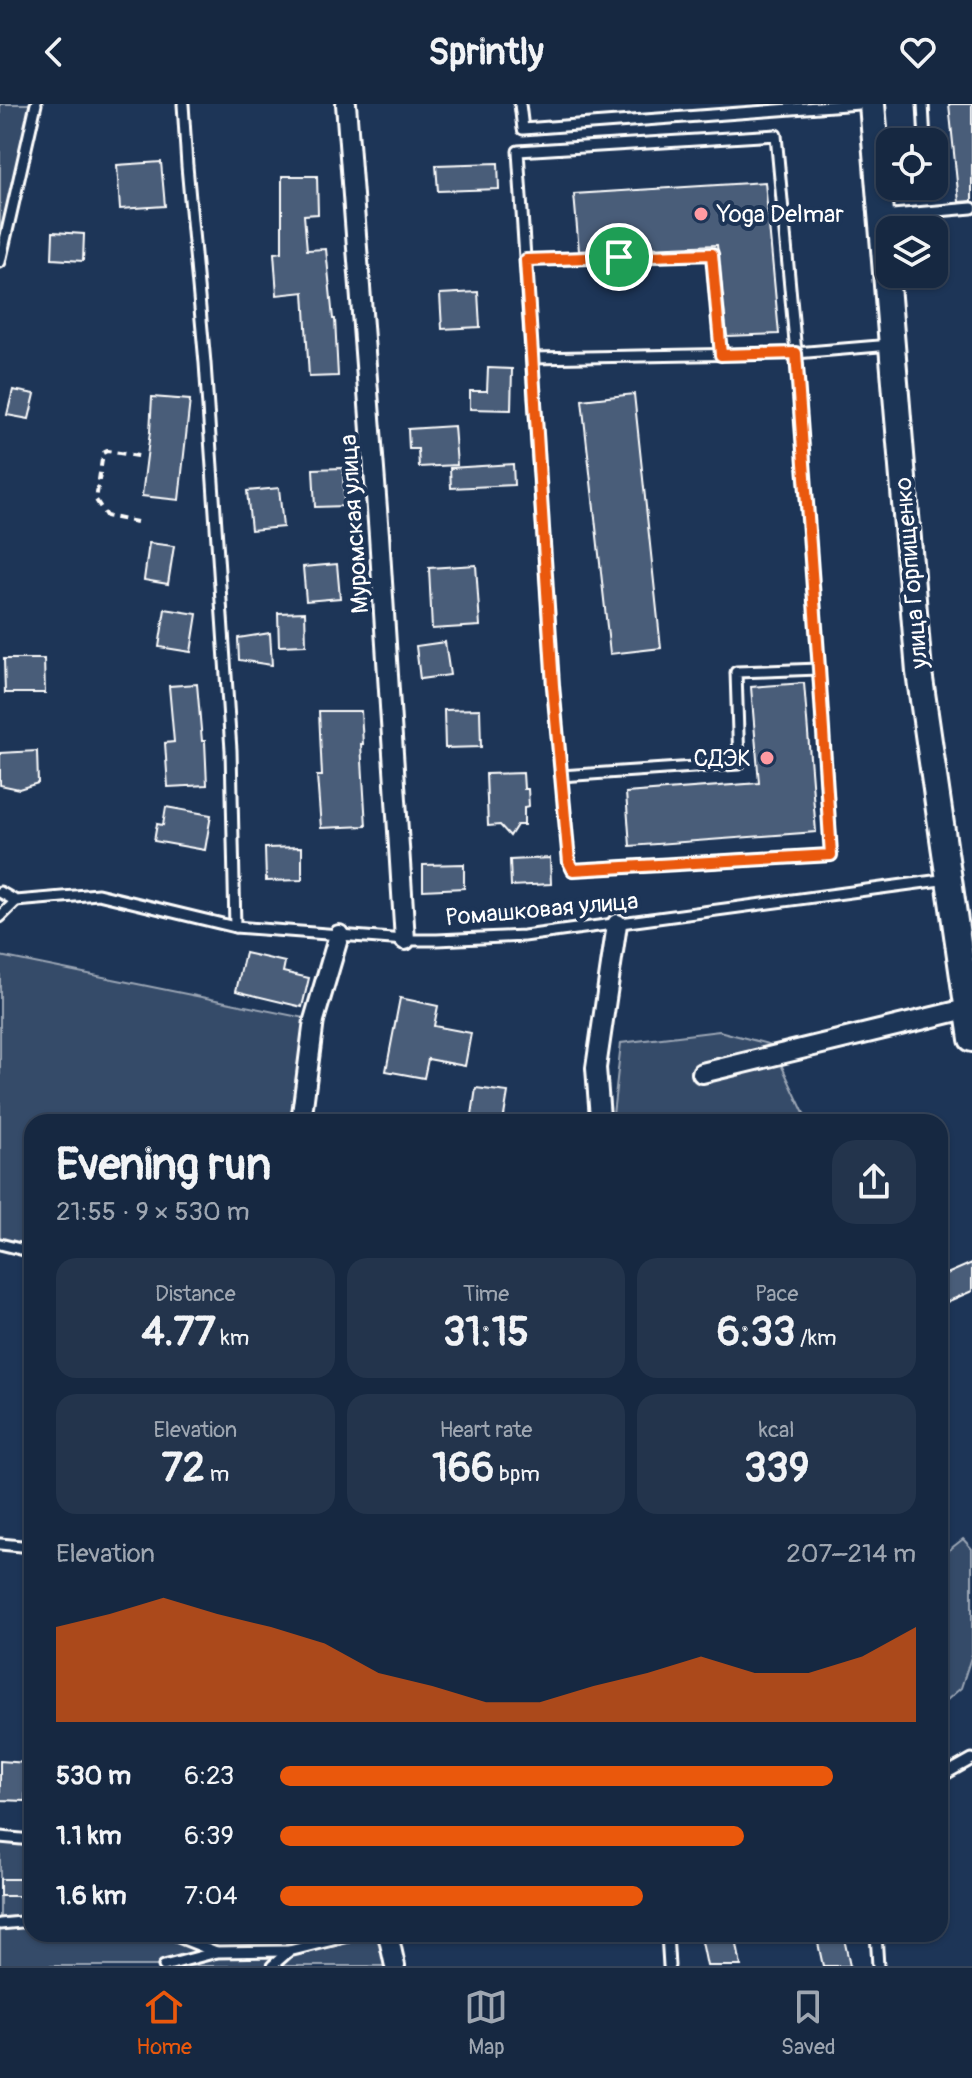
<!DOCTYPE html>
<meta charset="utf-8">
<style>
:root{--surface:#162841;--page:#23344c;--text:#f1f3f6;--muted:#9ea6b1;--line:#35445a;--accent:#ea580c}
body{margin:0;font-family:Pangolin,sans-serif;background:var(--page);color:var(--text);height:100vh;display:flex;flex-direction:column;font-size:30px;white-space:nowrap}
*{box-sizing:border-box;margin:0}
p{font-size:26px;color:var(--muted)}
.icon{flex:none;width:44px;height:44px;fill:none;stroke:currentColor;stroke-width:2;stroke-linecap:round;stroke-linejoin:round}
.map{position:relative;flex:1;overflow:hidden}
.drawer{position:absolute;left:24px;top:1010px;width:924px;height:828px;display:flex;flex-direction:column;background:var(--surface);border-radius:24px;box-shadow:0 2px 6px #0004,0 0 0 2px var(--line)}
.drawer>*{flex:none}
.fabs{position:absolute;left:876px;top:24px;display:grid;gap:16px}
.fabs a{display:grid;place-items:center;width:72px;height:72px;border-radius:16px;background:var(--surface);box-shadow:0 2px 6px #0004,0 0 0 2px var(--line);font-size:40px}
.pin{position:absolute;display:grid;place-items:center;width:68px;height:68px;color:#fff;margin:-34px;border:4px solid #fff;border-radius:50%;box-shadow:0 2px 8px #0007}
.round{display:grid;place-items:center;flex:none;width:84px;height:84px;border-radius:24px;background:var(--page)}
.overview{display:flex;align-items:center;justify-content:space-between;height:136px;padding:0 32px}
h1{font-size:44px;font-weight:700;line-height:60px}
.metrics{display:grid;grid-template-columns:repeat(3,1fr);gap:12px;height:136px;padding:8px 32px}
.metrics div{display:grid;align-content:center;border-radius:20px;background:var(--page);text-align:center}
.metrics b{font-size:40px;font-weight:700}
.metrics small{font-size:22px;font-weight:400}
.metrics p{font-size:22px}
.chart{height:224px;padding:16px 32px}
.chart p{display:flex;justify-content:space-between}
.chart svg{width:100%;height:144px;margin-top:8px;fill:var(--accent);opacity:.7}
ul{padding:0 32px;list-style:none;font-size:26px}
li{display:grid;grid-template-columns:128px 96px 1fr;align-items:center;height:60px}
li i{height:20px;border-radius:10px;background:var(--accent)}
header{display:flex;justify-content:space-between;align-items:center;height:104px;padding:0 32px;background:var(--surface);font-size:36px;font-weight:700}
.tabs{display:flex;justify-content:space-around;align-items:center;height:112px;border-top:2px solid var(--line);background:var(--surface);font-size:22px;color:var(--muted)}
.tabs a{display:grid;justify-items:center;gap:4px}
.tabs .active{color:var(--accent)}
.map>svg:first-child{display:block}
.green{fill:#364b69;stroke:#9aa5b4;stroke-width:2}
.building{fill:#4a5d79;stroke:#fff;stroke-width:2}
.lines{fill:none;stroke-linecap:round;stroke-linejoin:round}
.lane-casing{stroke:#fff;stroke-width:15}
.street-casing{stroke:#fff;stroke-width:24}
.secondary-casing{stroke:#fff;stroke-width:30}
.path{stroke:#fff;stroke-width:4;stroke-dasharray:8 6;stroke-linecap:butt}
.lane{stroke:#1d3557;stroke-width:9}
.street{stroke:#1d3557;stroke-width:18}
.secondary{stroke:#1d3557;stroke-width:24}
.route-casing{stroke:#fff;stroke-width:16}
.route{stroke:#ea580c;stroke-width:10}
.poi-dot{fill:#ff9aa2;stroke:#1d3557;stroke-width:3}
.labels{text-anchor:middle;stroke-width:8;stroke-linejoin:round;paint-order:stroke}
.poi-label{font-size:24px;fill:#fff;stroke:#1d3557;text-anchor:start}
.street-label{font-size:24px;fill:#fff;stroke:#1d3557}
</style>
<header><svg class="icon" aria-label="back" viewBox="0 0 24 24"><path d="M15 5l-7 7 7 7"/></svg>Sprintly<svg class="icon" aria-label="heart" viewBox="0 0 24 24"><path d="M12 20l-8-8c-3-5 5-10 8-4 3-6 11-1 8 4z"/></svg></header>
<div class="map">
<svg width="972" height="1862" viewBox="0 0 972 1862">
<rect width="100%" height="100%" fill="#1d3557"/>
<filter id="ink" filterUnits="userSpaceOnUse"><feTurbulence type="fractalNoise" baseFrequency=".0125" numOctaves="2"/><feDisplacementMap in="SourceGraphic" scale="16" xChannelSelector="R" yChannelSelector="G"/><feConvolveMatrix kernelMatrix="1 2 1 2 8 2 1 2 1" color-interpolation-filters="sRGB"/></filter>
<g filter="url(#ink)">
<g class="green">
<polygon points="0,0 31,0 0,130"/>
<polygon points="0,852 314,916 304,1018 32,1018 32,1148 0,1140"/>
<polygon points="719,927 772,941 808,1018 616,1018 613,1011 621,939"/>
<polygon points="963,1435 972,1445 972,1550 961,1584 940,1602 940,1453"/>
<polygon points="0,1733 32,1736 32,1830 386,1830 395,1862 0,1862"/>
</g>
<g class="building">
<polygon points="949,0 972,0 972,97 959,98"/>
<polygon points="161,58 165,102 120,105 117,61"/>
<polygon points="498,59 499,85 438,87 436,61"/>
<polygon points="282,72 317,72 318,110 304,111 307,146 326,145 333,215 335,215 338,272 309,273 304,188 277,191 274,149 282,148"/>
<polygon points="765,78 779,230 727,232 717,141 579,147 574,90"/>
<polygon points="53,128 84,130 83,157 52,155"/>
<polygon points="478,188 480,223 442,225 440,190"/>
<polygon points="488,264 512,265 511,306 470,305 470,287 487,287"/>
<polygon points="13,286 35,290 29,315 7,311"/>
<polygon points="634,290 661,544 610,550 582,296"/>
<polygon points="152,293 190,296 179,396 142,392 150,328"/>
<polygon points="454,322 457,361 419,363 418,345 409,345 408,325"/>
<polygon points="513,360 514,381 451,384 450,364"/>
<polygon points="343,364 344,402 315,403 313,365"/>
<polygon points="279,384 283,423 251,426 247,387"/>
<polygon points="149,439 174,442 168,480 144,476"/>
<polygon points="337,460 340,494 306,497 303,463"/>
<polygon points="476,461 480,522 432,525 429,464"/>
<polygon points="165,505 197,510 191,548 159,543"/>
<polygon points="305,508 306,541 279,542 278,509"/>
<polygon points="270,529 272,561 239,556 238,534"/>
<polygon points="445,538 450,571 420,575 416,542"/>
<polygon points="4,555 44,555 45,589 5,589"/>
<polygon points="804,579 816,728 630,742 626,689 759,679 751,583"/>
<polygon points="197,580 202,637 205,637 207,681 168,683 165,639 174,638 169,582"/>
<polygon points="480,605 481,643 445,644 444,606"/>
<polygon points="319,607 361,607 363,640 361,640 366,722 321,724 317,672 322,672"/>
<polygon points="37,647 38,679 19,685 0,681 0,649"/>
<polygon points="523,669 524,685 528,685 529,702 524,703 524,721 517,721 510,732 500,721 488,722 486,670"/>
<polygon points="166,703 211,711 205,746 154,737 157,720 163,721"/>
<polygon points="302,743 302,776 266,777 265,744"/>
<polygon points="550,754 551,780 511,782 510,756"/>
<polygon points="464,760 464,784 423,786 423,761"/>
<polygon points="245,849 285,858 283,868 309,874 302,903 236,887"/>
<polygon points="400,894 438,902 434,922 471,929 465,962 428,955 424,974 386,967"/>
<polygon points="476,984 508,988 503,1018 471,1018"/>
<polygon points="972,1159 972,1187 940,1201 940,1173"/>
<polygon points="0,1657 27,1659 25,1697 0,1696"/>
<rect x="0" y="1775" width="32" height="17"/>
<polygon points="714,1830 735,1830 741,1862 707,1862 701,1833"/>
<polygon points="816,1830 843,1830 850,1862 823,1862"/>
</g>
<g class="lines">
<g class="lane-casing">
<g id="lane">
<polyline points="183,0 187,62 205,259 231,646 235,823"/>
<polyline points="520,0 523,25 859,0"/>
<polyline points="923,0 925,38"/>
<polyline points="881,112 972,104"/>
<polyline points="526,156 712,150 721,251"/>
<polyline points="0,158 36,0"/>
<polyline points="532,254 796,249 776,31 518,47 553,582 569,758 573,766 831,751 819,565 796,249 891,241"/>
<polyline points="561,672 739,660 736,568 819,565"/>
<polyline points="0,788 16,797 98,790 235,823 405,836 437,836 524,832 948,775"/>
<polyline points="0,813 16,797"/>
<polyline points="0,1140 32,1148"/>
<polyline points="0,1440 32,1443"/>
<polyline points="940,1673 972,1655"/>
<polyline points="0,1733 32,1736"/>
<polyline points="0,1820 32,1817"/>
<polyline points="171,1830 216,1848"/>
<polyline points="667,1830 669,1862"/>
<polyline points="876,1830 878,1862"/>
<polyline points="164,1862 217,1848 289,1847"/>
<polyline points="272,1862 289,1847 357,1830"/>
</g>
</g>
<g class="street-casing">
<g id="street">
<polyline points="346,0 379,431 405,836"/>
<polyline points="702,969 966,905"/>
<polyline points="301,1018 314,916 339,831"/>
<polyline points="599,1018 600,1013 596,964 617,820"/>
<polyline points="388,1830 395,1862"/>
</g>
</g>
<g class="secondary-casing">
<polyline id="secondary" points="872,0 919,568 972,935"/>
</g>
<polyline class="path" points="137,418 106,412 96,396 103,349 107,347 144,353"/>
<use href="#lane" class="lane"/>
<use href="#street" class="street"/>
<use href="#secondary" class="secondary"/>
</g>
</g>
<g class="lines" filter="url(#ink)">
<g class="route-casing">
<polygon id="route" points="712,150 721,251 796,249 819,565 831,751 573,766 569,758 553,582 526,156"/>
</g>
<use href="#route" class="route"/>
</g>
<g class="poi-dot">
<circle cx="701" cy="110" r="8"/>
<circle cx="767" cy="654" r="8"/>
</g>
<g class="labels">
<g class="poi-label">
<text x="717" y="118">Yoga Delmar</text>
<text x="751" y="662" text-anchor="end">СДЭК</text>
</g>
<g class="street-label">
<text transform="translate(354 420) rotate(-94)" y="8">Муромская улица</text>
<text transform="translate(911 469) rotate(-95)" y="8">улица Горпищенко</text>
<text transform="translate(542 805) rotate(-5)" y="8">Ромашковая улица</text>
</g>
</g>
</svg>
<div class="fabs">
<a><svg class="icon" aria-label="locate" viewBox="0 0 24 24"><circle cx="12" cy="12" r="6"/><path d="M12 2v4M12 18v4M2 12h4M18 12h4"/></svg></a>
<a><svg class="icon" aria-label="layers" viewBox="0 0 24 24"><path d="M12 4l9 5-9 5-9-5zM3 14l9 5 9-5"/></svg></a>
</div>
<div class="pin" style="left:619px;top:153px;background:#1e9e55"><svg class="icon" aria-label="arrive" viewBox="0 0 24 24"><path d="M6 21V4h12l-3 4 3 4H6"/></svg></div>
<section class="drawer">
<div class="overview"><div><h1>Evening run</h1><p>21:55 · 9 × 530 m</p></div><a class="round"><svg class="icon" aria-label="share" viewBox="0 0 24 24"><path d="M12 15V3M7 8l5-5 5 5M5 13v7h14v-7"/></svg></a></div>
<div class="metrics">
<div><p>Distance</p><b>4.77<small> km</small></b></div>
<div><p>Time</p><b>31:15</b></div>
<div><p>Pace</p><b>6:33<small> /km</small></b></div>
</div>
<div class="metrics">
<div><p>Elevation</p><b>72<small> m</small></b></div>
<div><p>Heart rate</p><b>166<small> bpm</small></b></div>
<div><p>kcal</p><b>339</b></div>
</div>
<div class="chart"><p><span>Elevation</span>207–214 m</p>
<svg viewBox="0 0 160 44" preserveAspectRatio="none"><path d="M0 44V15L10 11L20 6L30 11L40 15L50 20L60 29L70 33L80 38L90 38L100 33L110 29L120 24L130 29L140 29L150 24L160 15V44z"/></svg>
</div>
<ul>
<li><b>530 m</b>6:23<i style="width:87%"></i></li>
<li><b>1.1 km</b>6:39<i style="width:73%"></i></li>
<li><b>1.6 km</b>7:04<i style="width:57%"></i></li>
</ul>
</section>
</div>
<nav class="tabs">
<a class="active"><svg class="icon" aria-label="home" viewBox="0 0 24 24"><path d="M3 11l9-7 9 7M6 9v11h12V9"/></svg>Home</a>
<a><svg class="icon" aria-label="map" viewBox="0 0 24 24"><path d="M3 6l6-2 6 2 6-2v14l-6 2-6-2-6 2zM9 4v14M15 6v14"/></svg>Map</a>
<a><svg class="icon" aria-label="saved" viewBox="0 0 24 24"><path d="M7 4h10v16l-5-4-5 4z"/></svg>Saved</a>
</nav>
